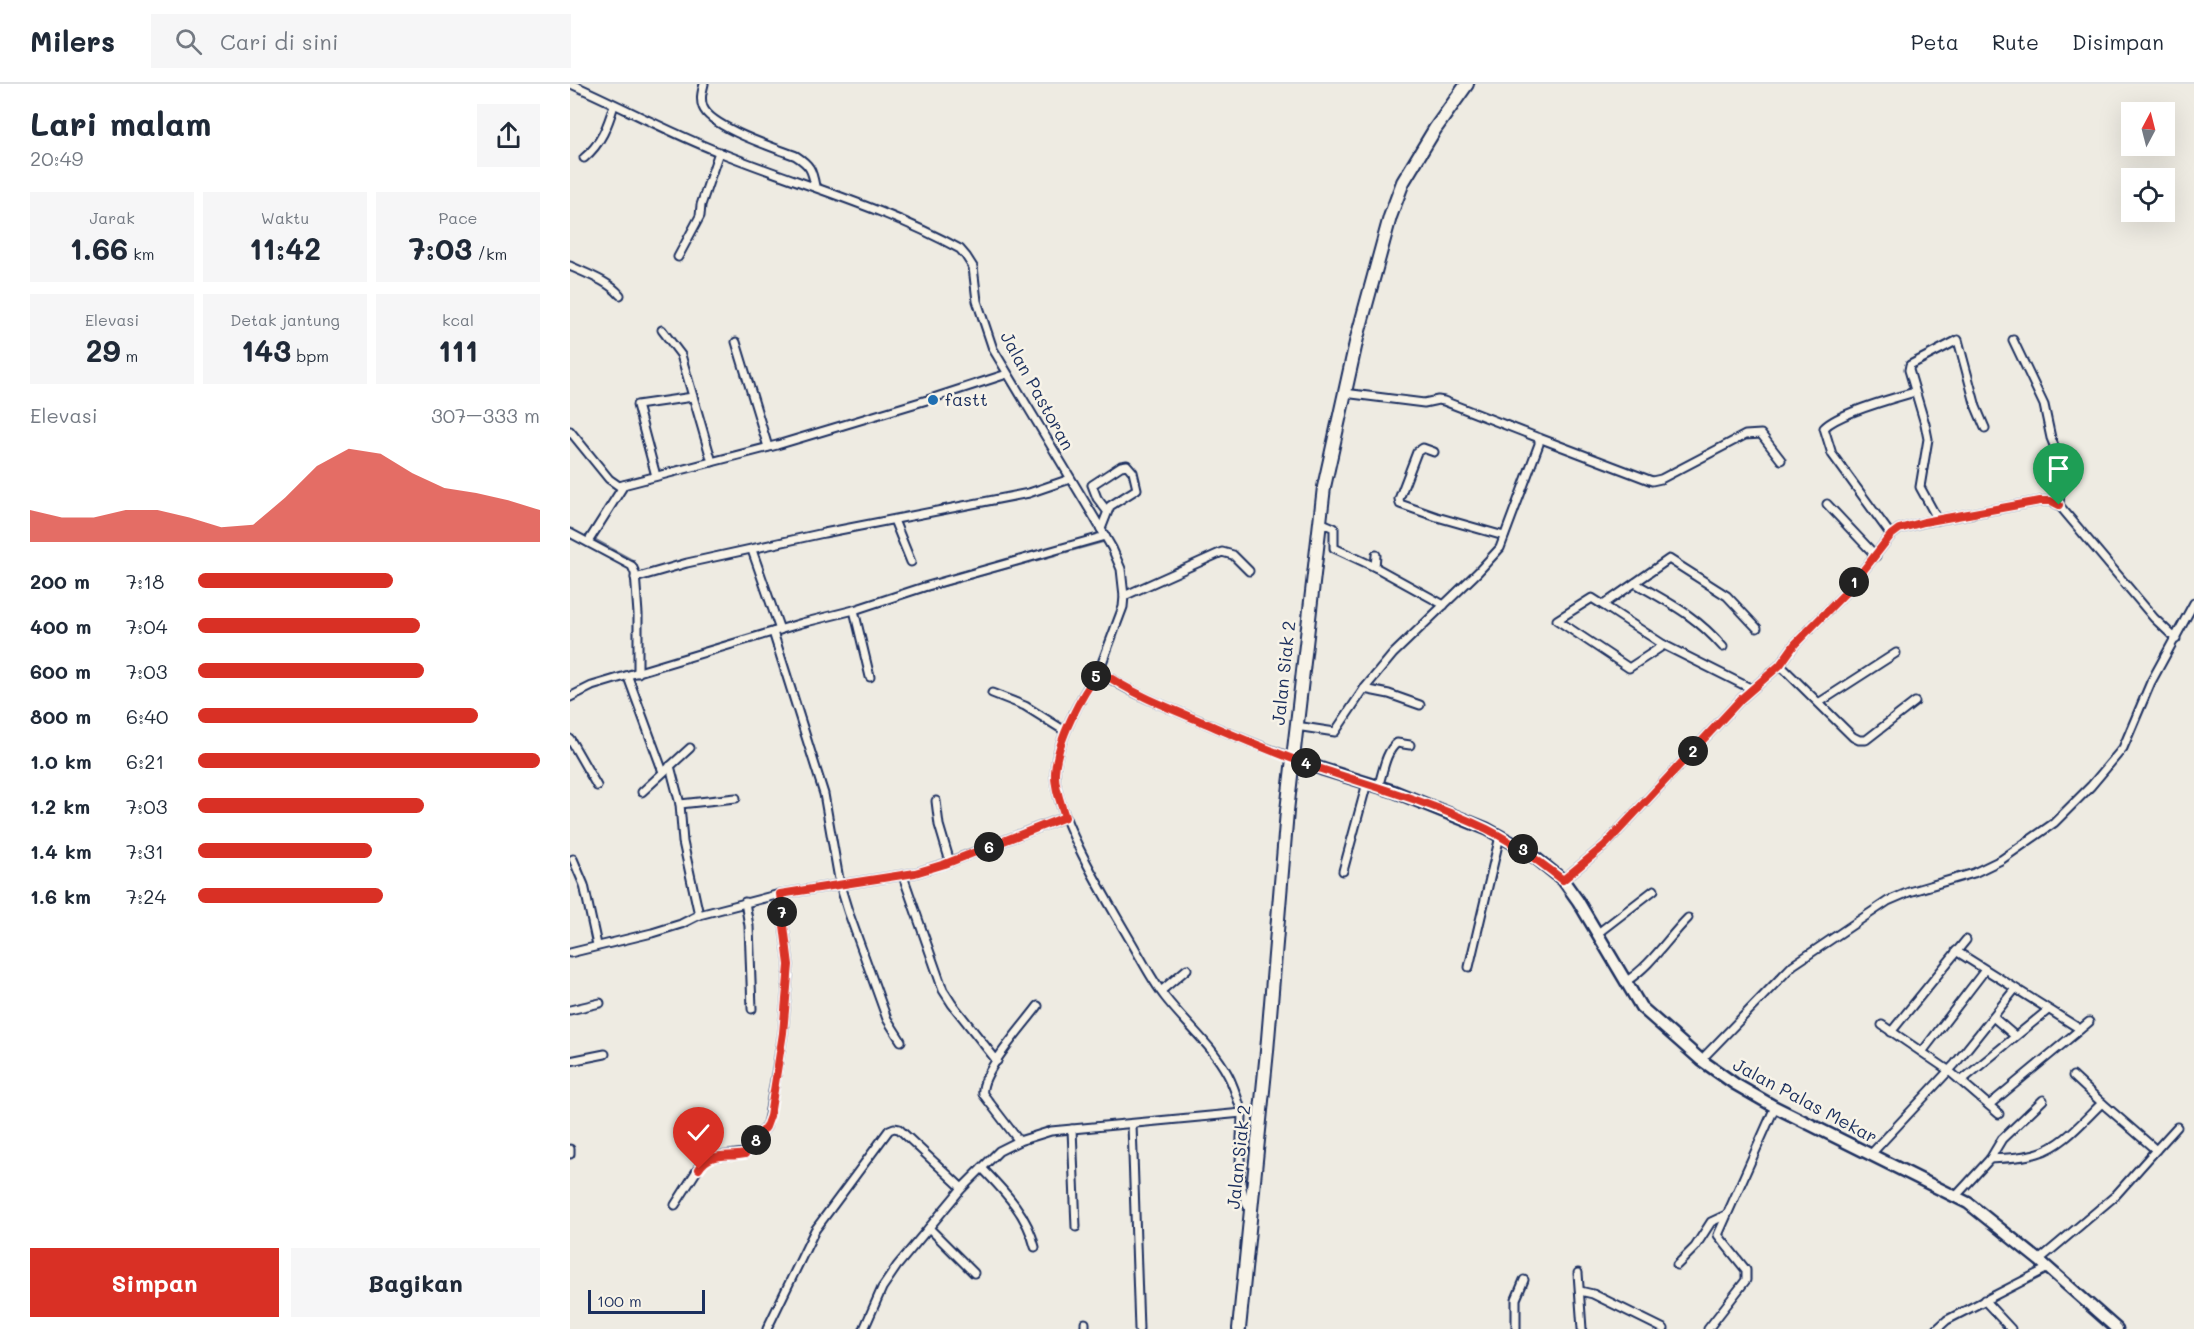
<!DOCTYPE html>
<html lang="id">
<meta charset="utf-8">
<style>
:root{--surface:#fff;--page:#f6f6f7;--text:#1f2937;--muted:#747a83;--line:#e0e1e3;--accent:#d93025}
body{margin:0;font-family:Mali,sans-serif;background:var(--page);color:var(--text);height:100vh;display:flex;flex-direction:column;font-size:22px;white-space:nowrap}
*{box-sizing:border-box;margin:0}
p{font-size:20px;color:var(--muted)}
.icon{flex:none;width:33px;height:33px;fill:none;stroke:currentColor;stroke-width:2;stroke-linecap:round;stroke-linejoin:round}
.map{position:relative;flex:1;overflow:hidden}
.drawer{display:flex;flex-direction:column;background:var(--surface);width:570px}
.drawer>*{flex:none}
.needle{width:39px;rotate:7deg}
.controls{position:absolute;left:1551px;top:18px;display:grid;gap:12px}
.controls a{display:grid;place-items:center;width:54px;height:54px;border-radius:0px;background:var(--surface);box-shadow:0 6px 24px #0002;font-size:30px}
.scale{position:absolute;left:18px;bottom:15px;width:117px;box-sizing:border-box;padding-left:6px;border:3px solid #1b2f5e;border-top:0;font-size:16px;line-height:21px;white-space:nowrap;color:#1b2f5e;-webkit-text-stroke:4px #f7f3e8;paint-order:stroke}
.pin{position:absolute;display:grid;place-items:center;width:51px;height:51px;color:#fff;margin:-62px -26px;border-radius:50% 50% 50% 0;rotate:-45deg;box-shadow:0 0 6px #0007}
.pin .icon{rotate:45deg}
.km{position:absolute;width:30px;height:30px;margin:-15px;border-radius:50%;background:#222;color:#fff;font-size:16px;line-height:30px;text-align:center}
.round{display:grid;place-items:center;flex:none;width:63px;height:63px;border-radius:0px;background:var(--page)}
.overview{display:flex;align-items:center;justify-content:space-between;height:102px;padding:0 30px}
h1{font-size:33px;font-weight:700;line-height:45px}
.figures{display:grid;grid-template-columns:repeat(3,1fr);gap:9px;height:102px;padding:6px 30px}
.figures div{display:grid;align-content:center;border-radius:0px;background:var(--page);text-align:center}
.figures b{font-size:30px;font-weight:700}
.figures small{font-size:16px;font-weight:400}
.figures p{font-size:16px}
.chart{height:168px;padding:12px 30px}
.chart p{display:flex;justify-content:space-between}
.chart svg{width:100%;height:108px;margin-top:6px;fill:var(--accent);opacity:.7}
.cta{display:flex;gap:12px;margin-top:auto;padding:12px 30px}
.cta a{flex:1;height:69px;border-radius:0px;background:var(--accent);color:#fff;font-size:24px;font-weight:700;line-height:69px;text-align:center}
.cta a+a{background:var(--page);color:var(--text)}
ul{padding:0 30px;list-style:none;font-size:20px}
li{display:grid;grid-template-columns:96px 72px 1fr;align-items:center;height:45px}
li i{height:15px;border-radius:8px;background:var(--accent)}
header{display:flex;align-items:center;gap:36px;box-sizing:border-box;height:84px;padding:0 30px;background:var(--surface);border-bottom:2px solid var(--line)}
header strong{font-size:28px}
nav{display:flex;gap:33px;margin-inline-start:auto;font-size:21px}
.search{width:420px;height:54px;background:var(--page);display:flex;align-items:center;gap:15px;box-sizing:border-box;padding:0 21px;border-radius:0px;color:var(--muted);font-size:22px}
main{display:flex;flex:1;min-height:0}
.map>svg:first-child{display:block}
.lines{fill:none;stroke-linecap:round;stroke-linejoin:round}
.stream{stroke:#6e7992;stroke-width:2}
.street-casing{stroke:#1b2f5e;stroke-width:11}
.secondary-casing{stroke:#1b2f5e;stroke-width:15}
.highway-casing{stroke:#1b2f5e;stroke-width:16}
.street{stroke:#f7f3e8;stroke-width:7}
.secondary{stroke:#f7f3e8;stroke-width:10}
.highway{stroke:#f7f3e8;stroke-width:12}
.route-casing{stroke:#fff;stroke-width:12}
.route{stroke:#d93025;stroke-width:8}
.poi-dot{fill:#1f6fb2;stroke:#f7f3e8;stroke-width:2}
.labels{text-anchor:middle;stroke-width:5;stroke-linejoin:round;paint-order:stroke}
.street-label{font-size:18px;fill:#1b2f5e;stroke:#f7f3e8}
.poi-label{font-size:18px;fill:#1b2f5e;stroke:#f7f3e8;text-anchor:start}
</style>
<header>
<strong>Milers</strong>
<div class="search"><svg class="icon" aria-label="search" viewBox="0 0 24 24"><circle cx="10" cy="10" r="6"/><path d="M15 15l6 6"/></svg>Cari di sini</div>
<nav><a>Peta</a><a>Rute</a><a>Disimpan</a></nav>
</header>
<main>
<section class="drawer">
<div class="overview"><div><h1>Lari malam</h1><p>20:49</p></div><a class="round"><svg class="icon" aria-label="share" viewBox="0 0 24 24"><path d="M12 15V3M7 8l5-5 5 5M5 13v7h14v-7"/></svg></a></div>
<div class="figures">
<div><p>Jarak</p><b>1.66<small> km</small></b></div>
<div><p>Waktu</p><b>11:42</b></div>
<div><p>Pace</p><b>7:03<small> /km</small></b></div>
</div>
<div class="figures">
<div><p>Elevasi</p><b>29<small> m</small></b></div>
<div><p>Detak jantung</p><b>143<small> bpm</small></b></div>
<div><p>kcal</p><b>111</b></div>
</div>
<div class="chart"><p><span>Elevasi</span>307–333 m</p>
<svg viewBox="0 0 160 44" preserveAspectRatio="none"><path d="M0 44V31L10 34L20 34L30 31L40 31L50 34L60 38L70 37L80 26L90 13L100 6L110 8L120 16L130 22L140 24L150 27L160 31V44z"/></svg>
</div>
<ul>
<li><b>200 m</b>7:18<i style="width:57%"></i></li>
<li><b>400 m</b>7:04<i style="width:65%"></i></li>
<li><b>600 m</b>7:03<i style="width:66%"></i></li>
<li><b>800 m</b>6:40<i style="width:82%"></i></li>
<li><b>1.0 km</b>6:21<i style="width:100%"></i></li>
<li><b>1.2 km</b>7:03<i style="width:66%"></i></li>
<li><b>1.4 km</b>7:31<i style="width:51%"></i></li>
<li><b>1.6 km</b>7:24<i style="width:54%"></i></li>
</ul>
<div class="cta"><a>Simpan</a><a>Bagikan</a></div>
</section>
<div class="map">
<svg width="1624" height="1245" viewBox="0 0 1624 1245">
<rect width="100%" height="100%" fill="#eeebe2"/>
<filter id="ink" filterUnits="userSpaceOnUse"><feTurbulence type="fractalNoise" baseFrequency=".0167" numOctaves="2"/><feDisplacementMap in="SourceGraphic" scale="12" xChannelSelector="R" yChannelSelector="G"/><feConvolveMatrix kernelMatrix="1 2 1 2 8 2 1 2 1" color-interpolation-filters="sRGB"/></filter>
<g filter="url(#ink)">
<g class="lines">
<g class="stream">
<polyline points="24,455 64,477 65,482"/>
<polyline points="345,510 533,458"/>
<polyline points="71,566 72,581"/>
</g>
<g class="street-casing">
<g id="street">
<path d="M1,0C51,22 98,48 149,68C231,101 312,122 390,165L396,172L403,183L407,217L423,265L524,433L542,464L551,485L554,512L553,523L529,587C561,610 597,623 633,638C663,651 693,664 724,674"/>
<path d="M134,0C132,8 130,15 133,23C140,43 205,64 226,72C240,81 242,86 245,102"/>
<path d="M14,74C31,60 38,41 44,21"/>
<polyline points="108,173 130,132 131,121 149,68"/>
<path d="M0,182C17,190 38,197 50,211"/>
<polyline points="92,246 111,271 142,378"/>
<polyline points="1443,256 1474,321 1481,354 1489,374 1491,395 1489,421"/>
<polyline points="166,258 198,363"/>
<polyline points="0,347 39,395 49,402 207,361 357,316 437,290"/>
<polyline points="969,354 1082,397 1091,395 1175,351 1191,350 1211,376"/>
<polyline points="864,368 853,364 847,368 829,415 830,420 867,433 934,452"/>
<polyline points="86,392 67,321 123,313"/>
<polyline points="1257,420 1306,472"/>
<polyline points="324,436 341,478"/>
<polyline points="1368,436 1350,403 1358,355 1355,340 1339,286 1340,281 1388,256 1406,323 1415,344"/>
<polyline points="750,438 764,444 764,464 805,483"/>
<polyline points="531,445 540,422 567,405 563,388 557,381 551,382 522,401 527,414 537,427"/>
<polyline points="0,449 62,482 65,489 68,530 68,589"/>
<path d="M1321,451L1262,370L1254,344C1268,329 1324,314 1345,308"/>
<polyline points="18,458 54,401"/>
<polyline points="182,466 210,546"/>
<polyline points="806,471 805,483 874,521"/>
<polyline points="65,494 117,479 254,449 459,409 500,395"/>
<path d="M1065,499C1101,520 1125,531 1153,563"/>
<polyline points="554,512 652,468 663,471 679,487"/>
<polyline points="1033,521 1022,514 987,536 1059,584 1094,561"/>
<polyline points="284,526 300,593"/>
<polyline points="203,548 254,710 270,801 278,827 317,935 331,957"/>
<polyline points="1210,581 1283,653 1289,656 1296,656 1345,618"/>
<polyline points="58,593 93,688"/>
<polyline points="794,605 819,610 850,621"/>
<polyline points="1182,605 1094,561 1033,521 1099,475 1157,512 1187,544"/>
<polyline points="422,609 455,622 495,647"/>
<polyline points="0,613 22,602 232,539 284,526 354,503 535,452"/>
<polyline points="1250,618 1326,569"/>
<polyline points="726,642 765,648 794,605 823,570 908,488 930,464 969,360 969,354 874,317 868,316 854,319 774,309"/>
<polyline points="0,655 27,702"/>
<polyline points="100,682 110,720"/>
<path d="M808,703C813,689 815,668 827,659L840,661"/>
<polyline points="72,708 120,664"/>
<polyline points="366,717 369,741 380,778"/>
<polyline points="3,775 14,801 27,861"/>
<polyline points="773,787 797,699"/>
<polyline points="333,792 373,906 382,920 427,977"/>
<polyline points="993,796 1035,761 1171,615 1210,581 1225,560 1278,506 1321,451 1329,445 1355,438 1470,417 1481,417 1489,421 1584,534 1606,555"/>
<polyline points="175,818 179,842 182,925"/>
<polyline points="129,831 113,758 110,720 166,714"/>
<polyline points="1028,849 1084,806"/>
<polyline points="1386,867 1510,945"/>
<polyline points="0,869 82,849 111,840 129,831 210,810 345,789 374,780 495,733"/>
<polyline points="899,883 930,752"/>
<path d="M1055,898C1081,882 1097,855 1118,834"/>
<polyline points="591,907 617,885"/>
<polyline points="0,926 30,919"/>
<polyline points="1423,933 1445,952"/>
<polyline points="1312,941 1378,986 1429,1030"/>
<polyline points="1321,948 1396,856"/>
<polyline points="1352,968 1415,886"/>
<polyline points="1131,976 1223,881 1318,817 1339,808 1404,789 1431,776 1484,739 1521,702 1553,664 1581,598 1624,519"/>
<polyline points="0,977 35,970"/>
<polyline points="1391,997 1478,926"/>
<polyline points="1419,1021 1519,938"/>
<path d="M672,1029C672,1061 664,1099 680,1127"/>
<polyline points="562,1041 569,1245"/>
<polyline points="502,1045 506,1143"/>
<path d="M449,1057L413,1010C409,990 455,940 468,922"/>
<polyline points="0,1065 0,1070"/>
<polyline points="1586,1066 1607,1043"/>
<polyline points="1301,1070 1385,980 1445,905"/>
<polyline points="1420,1075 1432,1055 1473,1016"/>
<path d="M412,1084C435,1108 457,1130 465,1163"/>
<path d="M1386,1112L1420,1075C1436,1074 1453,1074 1468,1069C1493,1062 1513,1037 1532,1019L1503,992"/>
<polyline points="105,1121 133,1077 140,1073 175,1069 196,1043 199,1032 213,949 219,881 210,810"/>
<polyline points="359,1144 404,1189"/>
<polyline points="1469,1176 1545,1112 1586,1066 1532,1019"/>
<polyline points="1107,1181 1125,1163 1141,1138 1156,1131"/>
<polyline points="1008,1189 1012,1245"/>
<polyline points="1010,1207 1023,1210 1094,1245"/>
<polyline points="1414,1216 1441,1245"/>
<polyline points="515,1239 515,1245"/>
<polyline points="197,1245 245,1146 319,1046 324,1044 329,1045 392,1104"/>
<path d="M294,1245L312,1204L327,1182L392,1104L429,1067L449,1057L481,1047L672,1029C668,1016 664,1002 658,991C642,961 615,939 595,913C581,895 571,874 559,854C537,816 485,732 485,690C485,660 512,610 529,587"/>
<polyline points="946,1245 946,1215 954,1196"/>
<polyline points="1138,1245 1176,1196 1176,1186 1148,1151 1205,1023"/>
<polyline points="1367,1245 1377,1236 1478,1184"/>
</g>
</g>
<g class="secondary-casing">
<polyline id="secondary" points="724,674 752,685 823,707 917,745 957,767 993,796 1008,817 1071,923 1131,976 1165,1000 1205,1023 1398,1119 1469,1176 1547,1245"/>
</g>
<g class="highway-casing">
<polyline id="highway" points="669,1245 697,967 717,727 754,403 787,254 820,133 833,98 865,45 897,0"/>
</g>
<use href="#street" class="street"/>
<use href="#secondary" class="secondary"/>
<use href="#highway" class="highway"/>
</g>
</g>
<g class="lines" filter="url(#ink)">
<g class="route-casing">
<path id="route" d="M129,1085C140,1067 157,1074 175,1070L196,1043L200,1032L213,949L219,881L210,810L345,789L375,780L495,733C491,719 484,703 485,688C487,657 511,611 530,587C562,610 599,624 635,639C675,656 714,673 754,686C809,704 865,720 917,745C945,759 969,777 993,796L1035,761L1171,615L1210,581L1225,560L1278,506L1321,451L1329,445L1354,438L1470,417H1481L1489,421"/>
</g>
<use href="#route" class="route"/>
</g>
<circle class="poi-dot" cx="363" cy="316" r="6"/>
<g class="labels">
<g class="street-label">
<text transform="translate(467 307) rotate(61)" y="6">Jalan Pastoran</text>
<text transform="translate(714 589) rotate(-84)" y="6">Jalan Siak 2</text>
<text transform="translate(1235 1017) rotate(28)" y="6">Jalan Palas Mekar</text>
<text transform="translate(669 1073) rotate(-84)" y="6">Jalan Siak 2</text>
</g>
<g class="poi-label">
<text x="375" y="322">fastt</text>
</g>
</g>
</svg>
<div class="controls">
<a><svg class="needle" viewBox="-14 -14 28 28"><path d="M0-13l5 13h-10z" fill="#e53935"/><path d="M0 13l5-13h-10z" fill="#747a83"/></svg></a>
<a><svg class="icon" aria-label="locate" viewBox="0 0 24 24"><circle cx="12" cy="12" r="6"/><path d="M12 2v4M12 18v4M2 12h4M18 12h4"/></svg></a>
</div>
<div class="scale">100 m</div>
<div class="pin" style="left:1489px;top:421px;background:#1e9e55"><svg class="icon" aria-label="arrive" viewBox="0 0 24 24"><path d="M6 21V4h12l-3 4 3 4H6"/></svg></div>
<div class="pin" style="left:129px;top:1085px;background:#d93025"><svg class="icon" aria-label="check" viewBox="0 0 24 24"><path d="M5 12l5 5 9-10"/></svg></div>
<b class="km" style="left:1284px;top:498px">1</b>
<b class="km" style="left:1123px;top:667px">2</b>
<b class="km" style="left:953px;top:765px">3</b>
<b class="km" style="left:736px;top:679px">4</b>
<b class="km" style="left:526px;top:592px">5</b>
<b class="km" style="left:419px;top:763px">6</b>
<b class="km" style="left:212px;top:828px">7</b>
<b class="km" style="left:186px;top:1056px">8</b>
</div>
</main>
